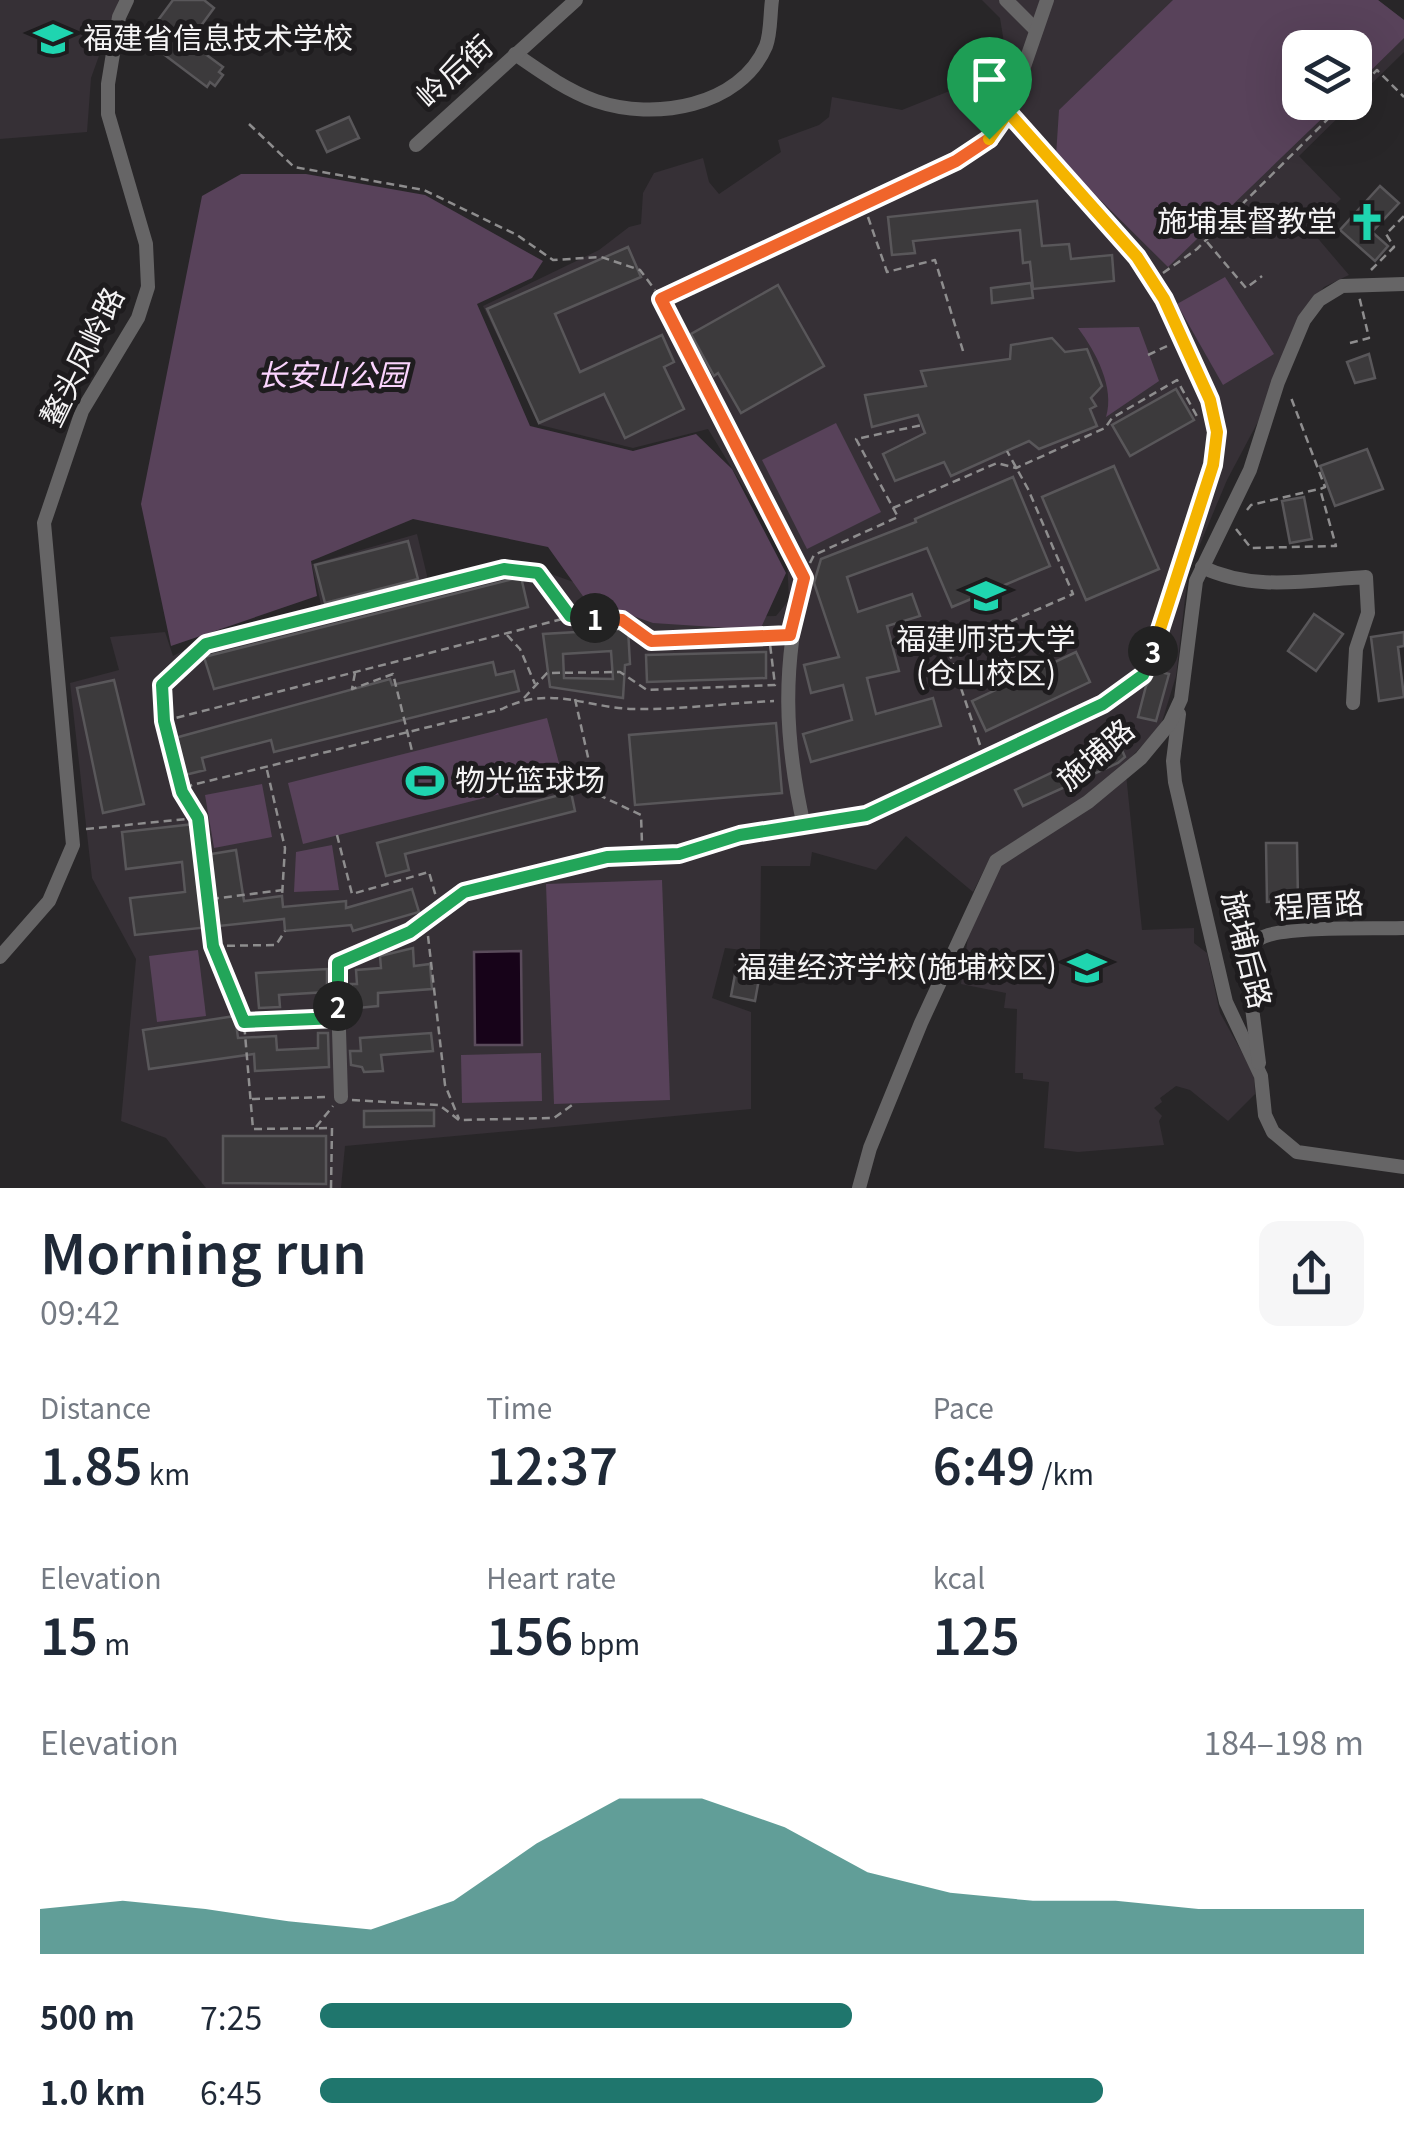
<!DOCTYPE html>
<meta charset="utf-8">
<style>
:root{--surface:#fff;--page:#f6f6f7;--text:#1f2937;--muted:#747a83;--accent:#1f766d}
body{margin:0;font-family:Georgia,"Noto Sans SC",serif;background:var(--page);color:var(--text);height:100vh;display:flex;flex-direction:column;font-size:38px;white-space:nowrap}
*{box-sizing:border-box;margin:0}
p{font-size:32px;color:var(--muted)}
.icon{flex:none;width:55px;height:55px;fill:none;stroke:currentColor;stroke-width:2;stroke-linecap:round;stroke-linejoin:round}
.map{position:relative;height:1188px;overflow:hidden}
.drawer{display:flex;flex-direction:column;background:var(--surface);flex:1}
.drawer>*{flex:none}
.tools{position:absolute;left:1282px;top:30px;display:grid;gap:20px}
.tools a{display:grid;place-items:center;width:90px;height:90px;border-radius:20px;background:var(--surface);box-shadow:0 10px 40px #0002;font-size:50px}
.pin{position:absolute;display:grid;place-items:center;width:85px;height:85px;color:#fff;margin:-102px -42px;border-radius:50% 50% 50% 0;rotate:-45deg;box-shadow:0 0 10px #0007}
.pin .icon{rotate:45deg}
.km{position:absolute;width:50px;height:50px;margin:-25px;border-radius:50%;background:#222;color:#fff;font-size:28px;line-height:50px;text-align:center}
.round{display:grid;place-items:center;flex:none;width:105px;height:105px;border-radius:20px;background:var(--page)}
.head{display:flex;align-items:center;justify-content:space-between;height:170px;padding:0 40px}
h1{font-size:55px;font-weight:600;line-height:75px}
.stats{display:grid;grid-template-columns:repeat(3,1fr);gap:15px;height:170px;padding:10px 40px}
.stats div{display:grid;align-content:center}
.stats b{font-size:50px;font-weight:600}
.stats small{font-size:28px;font-weight:400}
.stats p{font-size:28px}
.chart{height:280px;padding:20px 40px}
.chart p{display:flex;justify-content:space-between}
.chart svg{width:100%;height:180px;margin-top:10px;fill:var(--accent);opacity:.7}
ul{padding:0 40px;list-style:none;font-size:32px}
li{display:grid;grid-template-columns:160px 120px 1fr;align-items:center;height:75px}
li i{height:25px;border-radius:12px;background:var(--accent)}
.map>svg:first-child{display:block}
.built{fill:#363036}
.green{fill:#58425a}
.water{fill:#170319;stroke:#5a4b5b;stroke-width:2.5}
.building{fill:#3c3a3c;stroke:#59575a;stroke-width:2.5;fill-rule:evenodd}
.lines{fill:none;stroke-linecap:round;stroke-linejoin:round}
.path{stroke:#8e8d8e;stroke-width:2.5;stroke-dasharray:8 5;stroke-linecap:butt}
.minor{stroke:#666566;stroke-width:14}
.split-1-casing{stroke:#fff;stroke-width:20}
.split-2-casing{stroke:#fff;stroke-width:20}
.split-3-casing{stroke:#fff;stroke-width:20}
.split-4-casing{stroke:#fff;stroke-width:20}
.split-1{stroke:#f0652b;stroke-width:12}
.split-2{stroke:#22a559;stroke-width:12}
.split-3{stroke:#22a559;stroke-width:12}
.split-4{stroke:#f5b400;stroke-width:12}
.labels{text-anchor:middle;stroke-width:10;stroke-linejoin:round;paint-order:stroke}
.poi-label{font-size:30px;fill:#f5f4f5;stroke:#1e1c1e;text-anchor:start}
.street-label{font-size:30px;fill:#f5f4f5;stroke:#1e1c1e}
.park-label{font-size:30px;font-style:italic;fill:#fbd4fe;stroke:#1e1c1e}
</style>
<div class="map">
<svg width="1404" height="1188" viewBox="0 0 1404 1188">
<rect width="100%" height="100%" fill="#282628"/>
<g class="built">
<polygon points="0,0 119,0 91,78 87,132 0,139"/>
<polygon points="982,0 1378,0 1404,20 1404,52 1355,100 1355,48 1300,48 1300,102 1353,103 1299,156 1341,199 1309,228 1349,275 1324,287 1298,319 1261,416 1227,480 1188,573 1176,676 1161,725 1125,764 1086,796 991,856 973,892 906,836 876,870 812,852 810,866 761,866 760,952 725,948 712,998 751,1012 751,1109 345,1146 341,1188 206,1188 166,1138 121,1121 136,959 92,878 70,683 119,670 110,637 165,632 173,656 205,640 322,609 312,564 417,534 429,584 512,560 674,618 776,616 789,600 787,559 708,429 633,448 540,425 483,306 599,250 629,227 641,224 643,193 654,173 703,158 709,182 719,194 781,152 778,140 819,125 829,117 832,97 902,110 967,84 1005,49 1000,18"/>
<polygon points="1126,774 1142,930 1194,928 1194,943 1207,953 1220,1013 1254,1074 1255,1094 1228,1121 1190,1090 1176,1086 1160,1098 1162,1102 1154,1108 1162,1116 1159,1121 1164,1145 1078,1152 1044,1148 1049,1082 1023,1079 1023,1073 1015,1073 1017,1009 1004,1008 1006,993 961,984 970,924 995,868"/>
</g>
<g class="green">
<polygon points="1173,0 1378,0 1404,20 1404,38 1355,86 1355,48 1300,48 1300,102 1338,103 1168,267 1056,156 1059,110"/>
<polygon points="241,174 306,174 425,195 543,261 532,278 477,304 530,426 633,451 696,434 732,469 786,573 760,630 653,623 585,599 548,547 413,519 311,561 317,596 171,646 141,504 202,196"/>
<polygon points="1225,277 1274,354 1223,385 1177,304"/>
<path d="M1139,327L1159,381L1106,417C1115,388 1096,352 1078,328Z"/>
<polygon points="836,423 881,512 807,549 762,460"/>
<polygon points="547,718 563,778 303,844 288,783"/>
<polygon points="262,784 272,837 214,848 205,795"/>
<polygon points="332,845 339,890 294,892 296,852"/>
<polygon points="662,880 670,1100 554,1104 546,884"/>
<polygon points="198,950 206,1016 157,1022 149,956"/>
<polygon points="541,1053 542,1101 462,1103 461,1055"/>
</g>
<polygon class="water" points="521,951 522,1045 475,1045 474,952"/>
<g class="building">
<polygon points="173,0 204,0 214,8 189,42 223,67 219,72 223,75 215,86 210,82 207,87 162,53 174,36 156,23"/>
<polygon points="349,117 359,138 327,152 317,131"/>
<polygon points="1380,186 1399,203 1372,232 1388,246 1375,261 1340,230"/>
<polygon points="1037,201 1042,246 1069,244 1071,259 1112,255 1114,281 1033,289 1030,262 1023,263 1020,230 913,241 915,253 892,255 888,217"/>
<polygon points="628,247 641,277 555,314 580,372 662,335 674,362 664,367 684,409 625,438 604,394 539,423 487,309"/>
<polygon points="1031,283 1033,298 992,303 991,288"/>
<polygon points="778,285 824,366 741,413 718,373 714,376 691,334"/>
<polygon points="1052,338 1065,352 1087,349 1102,386 1091,398 1096,406 1090,409 1097,426 1039,449 1029,441 951,476 944,462 895,481 883,454 925,433 918,415 872,427 865,395 926,386 921,371 1010,359 1011,345"/>
<polygon points="1369,354 1375,378 1355,383 1347,362"/>
<polygon points="1176,389 1194,420 1130,456 1112,425"/>
<polygon points="1367,449 1383,489 1335,506 1320,466"/>
<polygon points="1114,466 1159,569 1086,600 1042,497"/>
<polygon points="1013,477 1050,566 952,607 927,548 847,577 858,612 912,594 920,616 887,626 899,671 867,678 876,714 933,698 941,726 811,762 803,734 852,720 843,685 811,693 804,665 839,657 814,583 821,559 916,522 915,519"/>
<polygon points="1304,497 1312,539 1290,543 1282,501"/>
<polygon points="408,541 418,579 325,603 315,565"/>
<polygon points="521,577 528,607 214,689 204,657"/>
<polygon points="1314,614 1343,634 1316,671 1288,651"/>
<path d="M628,629L630,664L625,665L623,698L550,687L543,634ZM611,651L613,679L564,678L563,654Z"/>
<polygon points="1404,632 1404,646 1398,647 1404,697 1379,701 1371,637"/>
<polygon points="766,652 766,678 647,682 646,655"/>
<polygon points="1076,652 1090,682 986,731 972,701"/>
<polygon points="493,662 496,675 514,671 519,691 274,752 271,740 202,758 205,770 185,775 175,738 390,679 392,685"/>
<polygon points="1156,671 1169,674 1156,721 1138,717 1146,686"/>
<polygon points="114,680 144,804 103,813 77,688"/>
<polygon points="776,723 782,793 635,805 629,735"/>
<polygon points="1118,741 1125,757 1118,763 1023,806 1015,790"/>
<polygon points="571,792 575,811 405,854 409,870 386,876 377,843"/>
<polygon points="195,824 199,856 236,850 244,901 282,896 283,907 346,901 346,908 412,889 419,912 353,931 351,925 285,931 284,919 135,935 130,898 185,892 182,862 126,869 122,832"/>
<polygon points="1266,843 1297,843 1298,901 1267,902"/>
<polygon points="413,948 414,966 430,964 432,989 378,993 378,1006 358,1008 351,984 357,984 356,970 381,968 380,956"/>
<polygon points="738,958 762,962 755,1001 731,996"/>
<polygon points="327,969 327,992 279,995 280,1007 259,1008 256,973"/>
<polygon points="235,1016 238,1038 276,1036 277,1050 318,1048 318,1033 328,1033 329,1067 255,1071 254,1054 149,1069 143,1030"/>
<polygon points="431,1033 433,1051 381,1055 383,1071 364,1072 362,1067 351,1065 350,1051 361,1051 360,1038"/>
<polygon points="434,1110 434,1126 364,1127 364,1111"/>
<polygon points="223,1136 326,1136 326,1184 223,1183"/>
</g>
<g class="lines">
<g class="path">
<polyline points="1355,92 1377,70 1404,97"/>
<polyline points="249,124 294,167 424,190 517,235 553,260 601,257 640,270 655,290"/>
<polyline points="868,217 887,272 935,260 963,351"/>
<polyline points="1207,242 1246,288 1262,276"/>
<polyline points="1371,270 1394,247 1386,234 1404,216"/>
<polyline points="1163,273 1197,249 1345,102"/>
<polyline points="1350,343 1369,338 1359,296"/>
<polyline points="1148,355 1167,346"/>
<polyline points="893,508 997,463 1016,468 1105,428 1112,418 1177,380 1199,420"/>
<polyline points="1247,510 1251,505 1319,489"/>
<polyline points="1236,529 1251,548 1336,546 1320,489 1325,487 1290,395"/>
<polyline points="810,563 814,555 898,517 856,439 922,425"/>
<polyline points="507,635 520,649 535,684"/>
<polyline points="355,673 352,689 393,674 412,751"/>
<polyline points="524,698 547,673 620,672 647,690 775,685 769,636"/>
<polyline points="575,699 596,793"/>
<polyline points="164,721 570,617 622,620 651,641 777,636"/>
<polyline points="980,745 948,649 1073,594 1028,489 1007,451"/>
<polyline points="267,770 285,848 282,896"/>
<polyline points="563,778 641,815 642,844"/>
<polyline points="181,791 164,721 162,685 206,645 504,569 538,573 569,615"/>
<polyline points="86,829 197,818"/>
<polyline points="337,835 352,894 429,872 436,897"/>
<polyline points="211,899 283,890"/>
<polyline points="428,936 445,1085 459,1119"/>
<polyline points="214,946 276,945 285,931"/>
<polyline points="245,1022 327,1018"/>
<polyline points="252,1099 329,1097"/>
<polyline points="352,1100 439,1105 459,1120 554,1118 575,1103"/>
<polyline points="316,1127 333,1106"/>
<path d="M331,1188L332,1128L253,1129L244,1022L213,946L199,818L181,792L192,785L502,709C550,685 584,707 632,709C679,710 727,703 774,701"/>
</g>
<g class="minor">
<polyline points="1006,0 1036,30"/>
<path d="M515,54C541,72 566,90 596,101C654,121 740,107 766,46C771,33 770,14 772,0"/>
<polyline points="416,145 576,0"/>
<path d="M1202,567C1254,592 1309,580 1366,577L1368,613L1356,649L1353,703"/>
<polyline points="1179,714 1173,761 1175,782 1226,1002 1261,1076 1265,1115 1273,1132 1297,1152 1404,1167"/>
<path d="M804,826C784,738 782,666 804,578L661,299L980,147L1008,113L1047,0"/>
<polyline points="0,957 49,901 73,845 44,523 82,411 138,318 148,287 146,244 108,114 108,84 119,17 127,0"/>
<path d="M1259,1063L1247,968C1248,957 1250,946 1259,939C1279,925 1376,929 1404,928"/>
<polyline points="341,1097 337,963 410,932 464,892 607,857 679,854 740,835 866,815 1103,704 1143,675 1210,479 1217,432 1209,401 1153,280 1123,238 1008,113"/>
<polyline points="859,1188 870,1148 921,1023 996,861 1088,802 1141,758 1170,723 1181,699 1196,581 1250,470 1278,382 1304,320 1319,300 1342,286 1404,284"/>
</g>
</g>
<g class="lines">
<g class="split-1-casing">
<polyline id="split-1" points="595,618 622,620 651,641 790,635 804,578 661,299 956,161 989,139"/>
</g>
<g class="split-2-casing">
<polyline id="split-2" points="338,1006 338,1018 244,1022 213,946 198,818 182,792 164,721 162,685 206,644 504,569 538,573 570,616 595,618"/>
</g>
<g class="split-3-casing">
<polyline id="split-3" points="338,1006 338,963 410,932 464,892 607,857 679,854 740,835 866,815 1103,704 1143,675 1153,651"/>
</g>
<g class="split-4-casing">
<polyline id="split-4" points="989,139 1008,112 1137,257 1164,299 1210,400 1217,432 1213,465 1153,651"/>
</g>
<use href="#split-1" class="split-1"/>
<use href="#split-2" class="split-2"/>
<use href="#split-3" class="split-3"/>
<use href="#split-4" class="split-4"/>
</g>
<defs>
<g id="school-bare" transform="scale(3)"><path d="M0-5L7-2L0 1L-7-2ZM-4 1L0 2.5L4 1V4Q0 6-4 4Z" fill="#1fd5b0" stroke="#1e1c1e" stroke-width="2.5" paint-order="stroke"/></g>
<g id="church-bare" transform="scale(3)"><path d="M-1.2-6h2.4v3.5h3.3v2.4h-3.3V6h-2.4V-.1h-3.3v-2.4h3.3Z" fill="#1fd5b0" stroke="#1e1c1e" stroke-width="2.5" paint-order="stroke"/></g>
<g id="university-bare" transform="scale(3)"><path d="M0-5L7-2L0 1L-7-2ZM-4 1L0 2.5L4 1V4Q0 6-4 4Z" fill="#1fd5b0" stroke="#1e1c1e" stroke-width="2.5" paint-order="stroke"/></g>
<g id="stadium-bare" transform="scale(3)"><path d="M0-5a6.5 5 0 1 0 0 10a6.5 5 0 1 0 0-10ZM-3.5-1.8h7v3.6h-7Z" fill="#1fd5b0" stroke="#1e1c1e" stroke-width="2.5" paint-order="stroke"/></g>
</defs>
<g fill-rule="evenodd">
<use href="#school-bare" x="53" y="39"/>
<use href="#church-bare" x="1367" y="222"/>
<use href="#university-bare" x="986" y="596"/>
<use href="#stadium-bare" x="425" y="781"/>
<use href="#school-bare" x="1087" y="968"/>
</g>
<g class="labels">
<g class="poi-label">
<text x="83" y="49">福建省信息技术学校</text>
<text x="1337" y="232" text-anchor="end">施埔基督教堂</text>
<text x="986" y="650" text-anchor="middle">福建师范大学<tspan x="986" dy="34">(仓山校区)</tspan></text>
<text x="455" y="791">物光篮球场</text>
<text x="1057" y="978" text-anchor="end">福建经济学校(施埔校区)</text>
</g>
<g class="street-label">
<text transform="translate(455 72) rotate(-42)" y="10">岭后街</text>
<text transform="translate(83 357) rotate(-64)" y="10">鳌头凤岭路</text>
<text transform="translate(1096 755) rotate(-41)" y="10">施埔路</text>
<text transform="translate(1319 906) rotate(-4)" y="10">程厝路</text>
<text transform="translate(1246 950) rotate(76)" y="10">施埔后路</text>
</g>
<g class="park-label">
<text x="332" y="386">长安山公园</text>
</g>
</g>
</svg>
<div class="tools">
<a><svg class="icon" aria-label="layers" viewBox="0 0 24 24"><path d="M12 4l9 5-9 5-9-5zM3 14l9 5 9-5"/></svg></a>
</div>
<div class="pin" style="left:989px;top:139px;background:#1e9e55"><svg class="icon" aria-label="arrive" viewBox="0 0 24 24"><path d="M6 21V4h12l-3 4 3 4H6"/></svg></div>
<b class="km" style="left:595px;top:618px">1</b>
<b class="km" style="left:338px;top:1006px">2</b>
<b class="km" style="left:1153px;top:651px">3</b>
</div>
<section class="drawer">
<div class="head"><div><h1>Morning run</h1><p>09:42</p></div><a class="round"><svg class="icon" aria-label="share" viewBox="0 0 24 24"><path d="M12 15V3M7 8l5-5 5 5M5 13v7h14v-7"/></svg></a></div>
<div class="stats">
<div><p>Distance</p><b>1.85<small> km</small></b></div>
<div><p>Time</p><b>12:37</b></div>
<div><p>Pace</p><b>6:49<small> /km</small></b></div>
</div>
<div class="stats">
<div><p>Elevation</p><b>15<small> m</small></b></div>
<div><p>Heart rate</p><b>156<small> bpm</small></b></div>
<div><p>kcal</p><b>125</b></div>
</div>
<div class="chart"><p><span>Elevation</span>184–198 m</p>
<svg viewBox="0 0 160 44" preserveAspectRatio="none"><path d="M0 44V33L10 31L20 33L30 36L40 38L50 31L60 17L70 6L80 6L90 13L100 24L110 29L120 31L130 31L140 33L150 33L160 33V44z"/></svg>
</div>
<ul>
<li><b>500 m</b>7:25<i style="width:51%"></i></li>
<li><b>1.0 km</b>6:45<i style="width:75%"></i></li>
</ul>
</section>
